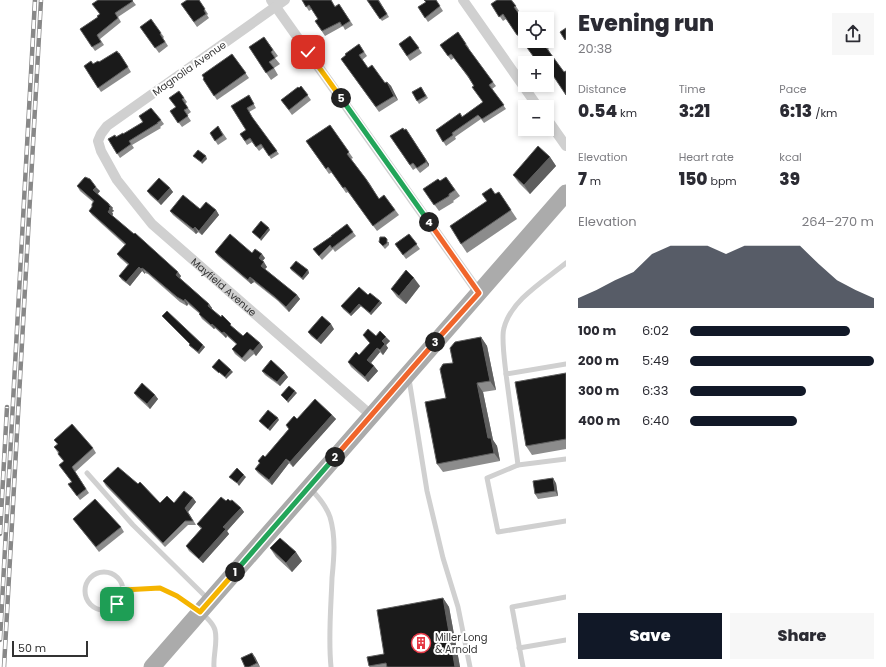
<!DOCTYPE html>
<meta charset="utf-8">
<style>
:root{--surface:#fff;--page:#f7f7f7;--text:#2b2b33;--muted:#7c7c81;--accent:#111827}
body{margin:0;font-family:Poppins,sans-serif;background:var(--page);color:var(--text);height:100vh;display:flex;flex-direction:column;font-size:15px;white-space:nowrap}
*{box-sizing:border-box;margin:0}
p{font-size:13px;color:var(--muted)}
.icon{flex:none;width:22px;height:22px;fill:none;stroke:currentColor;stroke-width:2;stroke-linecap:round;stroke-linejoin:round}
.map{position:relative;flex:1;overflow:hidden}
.drawer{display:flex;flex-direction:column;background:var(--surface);width:320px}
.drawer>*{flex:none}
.fabs{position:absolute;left:518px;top:12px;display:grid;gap:8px}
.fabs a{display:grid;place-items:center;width:36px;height:36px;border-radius:0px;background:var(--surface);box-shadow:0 2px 6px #0003;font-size:20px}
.scale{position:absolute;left:12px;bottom:10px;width:76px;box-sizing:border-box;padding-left:4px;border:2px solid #333;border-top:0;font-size:11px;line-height:14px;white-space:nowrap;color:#333;-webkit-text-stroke:3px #fff;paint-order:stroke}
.pin{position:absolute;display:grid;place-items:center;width:34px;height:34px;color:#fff;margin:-17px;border-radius:8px;box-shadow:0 2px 6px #0006}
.km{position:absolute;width:20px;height:20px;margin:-10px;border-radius:50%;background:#222;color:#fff;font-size:11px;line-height:20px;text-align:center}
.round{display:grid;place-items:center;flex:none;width:42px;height:42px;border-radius:0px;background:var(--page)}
.head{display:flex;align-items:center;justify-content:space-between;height:68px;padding:0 12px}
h1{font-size:22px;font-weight:800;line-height:30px}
.stats{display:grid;grid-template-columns:repeat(3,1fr);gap:6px;height:68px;padding:4px 12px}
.stats div{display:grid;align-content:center}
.stats b{font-size:17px;font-weight:800}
.stats small{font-size:11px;font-weight:400}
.stats p{font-size:11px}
.chart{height:112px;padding:8px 12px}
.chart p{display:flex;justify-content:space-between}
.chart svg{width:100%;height:72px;margin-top:4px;fill:var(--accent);opacity:.7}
.cta{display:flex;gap:8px;margin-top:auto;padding:8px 12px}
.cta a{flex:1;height:46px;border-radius:0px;background:var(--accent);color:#fff;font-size:16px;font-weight:800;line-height:46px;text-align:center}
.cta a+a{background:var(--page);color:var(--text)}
ul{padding:0 12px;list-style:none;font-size:13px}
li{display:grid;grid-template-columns:64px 48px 1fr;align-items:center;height:30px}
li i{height:10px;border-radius:5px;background:var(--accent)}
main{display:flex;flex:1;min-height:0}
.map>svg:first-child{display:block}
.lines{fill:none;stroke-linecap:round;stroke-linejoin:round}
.service{stroke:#d0d0d0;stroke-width:5}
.minor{stroke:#d0d0d0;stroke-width:10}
.primary{stroke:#ababab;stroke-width:17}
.rail-casing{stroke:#888;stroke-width:4.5}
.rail{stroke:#fff;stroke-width:3;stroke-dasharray:9;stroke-linecap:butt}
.wall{fill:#8c8c8c}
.shaded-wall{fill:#5f5f5f}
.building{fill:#1a1a1a;stroke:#5f5f5f}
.split-1-casing{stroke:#fff;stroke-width:8}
.split-2-casing{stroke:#fff;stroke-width:8}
.split-3-casing{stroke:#fff;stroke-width:8}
.split-4-casing{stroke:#fff;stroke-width:8}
.split-5-casing{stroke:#fff;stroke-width:8}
.split-6-casing{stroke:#fff;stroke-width:8}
.split-1{stroke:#f5b400;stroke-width:5}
.split-2{stroke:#22a559;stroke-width:5}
.split-3{stroke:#f0652b;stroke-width:5}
.split-4{stroke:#f0652b;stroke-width:5}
.split-5{stroke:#22a559;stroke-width:5}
.split-6{stroke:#f5b400;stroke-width:5}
.labels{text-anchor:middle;stroke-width:4;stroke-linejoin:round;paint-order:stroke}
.street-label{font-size:10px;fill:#333;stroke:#fff}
.poi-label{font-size:10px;fill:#333;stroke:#fff;text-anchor:start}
</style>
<main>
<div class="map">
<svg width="566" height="667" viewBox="0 0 566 667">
<rect width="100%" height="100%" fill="#fff"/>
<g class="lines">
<g class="service">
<path d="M506,374C505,364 501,337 504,328C511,300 544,281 566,263"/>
<polyline points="409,379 427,491 443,558 458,607 470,667"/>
<polyline points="566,459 518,465 487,478 498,532 566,521"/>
<polyline points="518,465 506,374 566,364"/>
<polyline points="87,473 133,525 208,599"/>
<path d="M311,489C319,498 326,506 330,517C336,537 334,558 332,578C331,608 328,637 331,667"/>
<circle cx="104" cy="591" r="19"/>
<path d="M123,590C134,590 148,586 160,589C174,591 211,616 215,630C218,642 213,655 214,667"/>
<polyline points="519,648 566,640"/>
<polyline points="523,667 512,607 566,597"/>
</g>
<g class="minor">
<polyline points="271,0 479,293"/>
<path id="s1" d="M285,0L107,126L101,134L98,141L101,151L117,180L152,224L372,416"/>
<polyline points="463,0 538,107"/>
<polyline points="547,119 566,146"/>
</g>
<polyline class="primary" points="152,667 566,193"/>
<g class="rail-casing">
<g id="rail">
<polyline points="0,534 7,407"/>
<polyline points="0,640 35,0"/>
<polyline points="4,667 41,0"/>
</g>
</g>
<use href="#rail" class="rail"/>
</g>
<g class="wall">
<polygon points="132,0 136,5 118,17 121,22 100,39 104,45 95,51 80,29 98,17 100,14"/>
<polygon points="199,0 208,14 207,15 209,18 197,27 181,4"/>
<polygon points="302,0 335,6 339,4 353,25 345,30 343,26 325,36 315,21 318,19 312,9 309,11"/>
<polygon points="367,0 379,0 389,17 382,21"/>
<polygon points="436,0 443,11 428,22 418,7 426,2"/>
<polygon points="512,0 519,11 517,12 525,41 547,40 551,46 548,49 549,50 549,51 566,95 553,75 547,79 547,63 522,39 521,40 506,19 503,21 491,4"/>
<polygon points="140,27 161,33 164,37 163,38 168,46 159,53"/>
<polygon points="458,32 469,48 468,48 496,86 492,89 506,109 484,123 481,119 455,137 456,139 446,146 436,130 462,117 483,102 474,86 470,80 454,58 451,60 440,45"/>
<polygon points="410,36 422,53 410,61 399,44"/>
<polygon points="264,37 278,56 275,58 280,64 274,68 278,75 271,80 249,47"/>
<polygon points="359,44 367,56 362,60 368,68 385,83 387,82 391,86 398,100 379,112 341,59"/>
<polygon points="118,53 122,57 131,72 101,92 84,66 93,64 99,62"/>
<polygon points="232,54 249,78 217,100 203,79"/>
<polygon points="301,86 311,100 292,115 281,100"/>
<polygon points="421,87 428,98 419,104 412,92"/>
<polygon points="179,91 187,102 185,104 191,112 187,115 191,121 182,127 170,111 176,107"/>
<polygon points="251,99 256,108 249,112 254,120 279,154 271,159 264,147 259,151 252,142 247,145 240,134 246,130 231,106"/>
<polygon points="161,120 164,124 160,127 161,128 132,145 134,148 120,158 108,139 116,137 123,134"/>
<polygon points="330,125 353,158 351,159 370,184 379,199 384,195 399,215 377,231 348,192 346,193 332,172 329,174 306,141"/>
<polygon points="218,126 227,139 218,145 210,133"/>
<polygon points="403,128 429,164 429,166 420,173 416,168 413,170 390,136"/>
<polygon points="550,157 556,166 530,194 519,183 513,175"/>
<polygon points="446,177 460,196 453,201 454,202 439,211 423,189 440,181"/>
<polygon points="77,186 100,191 97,194 109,204 113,208 112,209 114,211 112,212 113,214 112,216 181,276 180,278 209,304 212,308 212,309 234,328 243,336 260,343 263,347 256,356 254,354 245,362 235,354 232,349 236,344 227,336 226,338 215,328 214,329 202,319 199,314 200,314 188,304 187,306 180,302 148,274 145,273 145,274 142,271 130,286 122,280 119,276 128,265 120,258 117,254 125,245 92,215 89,211 92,207 93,202 80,191"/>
<polygon points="170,188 173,192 161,205 150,195 147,191"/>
<polygon points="499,192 517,219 467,253 461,244 487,201"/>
<polygon points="200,209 216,210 219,215 202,235 198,232 196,234 173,215 170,211"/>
<polygon points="347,224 356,236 335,252 333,249 322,260 313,249 332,236"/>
<polygon points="409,234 420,249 406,259 395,244"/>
<polygon points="379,242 389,242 389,245 385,249"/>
<polygon points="215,252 252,253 265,258 262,261 267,267 265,269 297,295 300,299 289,312 278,301 254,282 251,284 218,256"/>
<polygon points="290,268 308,270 309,273 303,280 291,270"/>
<polygon points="420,286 406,304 397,297 391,289"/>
<polygon points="368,295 380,301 382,303 371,315 361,306 351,316 343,309 341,306"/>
<polygon points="162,316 205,347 199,354 191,347 189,345 190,344"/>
<polygon points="334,329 321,344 311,336 308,332"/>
<polygon points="363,335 376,336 390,341 386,345 388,348 383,355 380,352 371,363 378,371 368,382 351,367 348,362 359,355 370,343"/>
<polygon points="481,337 487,346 496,390 483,392 493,440 497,446 500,461 443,472 437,464 446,398 453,363"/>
<polygon points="262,371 288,377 280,386 265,375"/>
<polygon points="566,373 566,449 532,455 526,446"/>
<polygon points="134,393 155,395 158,399 150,409 137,397"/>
<polygon points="332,415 336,419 293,467 289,463 272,485 258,473 255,469 259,463 258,461 265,457 297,419"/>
<polygon points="54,440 93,448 96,453 75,472 89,493 80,500 68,484 72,482 64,462 58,454 58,453 54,447 57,444"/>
<polygon points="103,481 138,484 160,503 174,503 193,498 196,502 188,512 196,525 188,525 165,547 106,486"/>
<polygon points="556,483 558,496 538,499 535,494"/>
<polygon points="226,501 230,501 241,508 244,512 227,531 229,534 203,563 189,551 186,546 201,529 197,524"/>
<polygon points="73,519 121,527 124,532 99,552"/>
<polygon points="270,548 302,561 292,572 276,557"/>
<polygon points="443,598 449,607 460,667 370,667 369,666 384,654"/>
<polygon points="255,657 260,667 245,667"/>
</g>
<g class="shaded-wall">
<polygon points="387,82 391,86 398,100 394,96"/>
<polygon points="406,129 429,164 429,166 426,162"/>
<polygon points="206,156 207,159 202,164 201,162"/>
<polygon points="550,157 556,166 530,194 524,185"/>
<polygon points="96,187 100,191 97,195 93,190"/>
<polygon points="170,188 173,192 161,205 158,201"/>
<polygon points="109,204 113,208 112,209 114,211 112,212 113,214 111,217 108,212 109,208"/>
<polygon points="216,210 219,215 202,235 199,231"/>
<polygon points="195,227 198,232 196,234 193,229"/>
<polygon points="269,228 270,230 261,241 260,239"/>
<polygon points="262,254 265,258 262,262 259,258"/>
<polygon points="264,262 267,267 264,270 261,266"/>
<polygon points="139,267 142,271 130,286 126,282"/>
<polygon points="142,268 145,273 145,274 141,269"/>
<polygon points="308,270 309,273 303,280 302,278"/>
<polygon points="178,272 181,276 179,279 176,275"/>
<polygon points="250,277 254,282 251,284 248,280"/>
<polygon points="414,278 420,286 406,304 399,296"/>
<polygon points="297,295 300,299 289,312 286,307"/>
<polygon points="185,299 188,304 187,306 184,301"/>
<polygon points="380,301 382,303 371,315 370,313"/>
<polygon points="209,304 212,308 211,310 208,306"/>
<polygon points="359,304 361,306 351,316 350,314"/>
<polygon points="212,324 215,328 214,329 211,325"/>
<polygon points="331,324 334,329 321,344 317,340"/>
<polygon points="224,332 227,336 226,338 222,333"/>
<polygon points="386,337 390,341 386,345 388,348 383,355 380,350 382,341"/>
<polygon points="481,337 487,346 496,390 490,381"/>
<polygon points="260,343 263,347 256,356 253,351"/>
<polygon points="203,345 205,347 199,354 198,352"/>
<polygon points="377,348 380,352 370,364 367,360"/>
<polygon points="374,366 378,371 368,382 365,377"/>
<polygon points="231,370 233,372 226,379 225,377"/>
<polygon points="285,373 288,377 280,386 277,382"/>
<polygon points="477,383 483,392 493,440 497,446 500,461 494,453 488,438"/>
<polygon points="295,391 297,393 288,403 287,401"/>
<polygon points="155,395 158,399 150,409 147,404"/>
<polygon points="332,415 336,419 293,467 290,462"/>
<polygon points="278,418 279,420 270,431 268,429"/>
<polygon points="286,459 289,463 272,485 269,480"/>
<polygon points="244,475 246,477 239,486 237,483"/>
<polygon points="553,478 556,483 558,496 555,491"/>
<polygon points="193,498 196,502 188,512 196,525 185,508"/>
<polygon points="241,508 244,512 227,531 229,534 203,563 199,559 223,527"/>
<polygon points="296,552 302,561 292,572 286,563"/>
<polygon points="443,598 449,607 460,667 455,667"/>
<polygon points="252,653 255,657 260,667 257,663"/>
</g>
<g class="building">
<polygon points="98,0 132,0 133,1 115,13 118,18 97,35 101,42 92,47 80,29 98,17 97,16 100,14 92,4"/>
<polygon points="187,0 199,0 205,9 204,10 206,14 194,22 181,4"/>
<polygon points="302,0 331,0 335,7 339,4 350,21 342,26 340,22 322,31 315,21 318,19 309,5 306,7"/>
<polygon points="367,0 378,0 387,14 380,19"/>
<polygon points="424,0 436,0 440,6 425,18 418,7 426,2"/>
<polygon points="497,0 511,0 516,6 514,7 525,22 525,41 547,41 547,40 548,42 545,44 546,46 545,46 564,72 566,71 566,95 550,71 547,72 547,63 538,63 518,35 517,35 503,14 499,17 491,4"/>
<polygon points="151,19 161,33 160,34 165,42 155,48 140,27"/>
<polygon points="566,28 566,39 565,40 560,32"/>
<polygon points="458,32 466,44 465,44 493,82 489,85 504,105 482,119 478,115 452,133 453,135 443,142 436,130 460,113 462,117 483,102 472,87 474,86 468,76 451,54 448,56 440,45"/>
<polygon points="410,36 419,48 407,56 399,44"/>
<polygon points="264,37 273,50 271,52 275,58 269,62 274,68 266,73 249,47"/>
<polygon points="359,44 364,52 359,55 368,68 372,65 385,83 387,82 394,96 376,107 341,59 346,55 345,54"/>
<polygon points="117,51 118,53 119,53 128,67 98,88 84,66 91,61 93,64 98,61 99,62"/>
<polygon points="232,54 246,73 214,96 203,79 204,78 202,75"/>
<polygon points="301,86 308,95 289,110 281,100 298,87 299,88"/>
<polygon points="421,87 426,96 417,101 412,92"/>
<polygon points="179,91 184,98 182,99 188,108 184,110 188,116 178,123 170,111 176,107 169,98"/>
<polygon points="249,95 254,104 247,108 252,117 277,151 269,156 261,144 256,147 250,138 245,141 240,134 246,130 231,106"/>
<polygon points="151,108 161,120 157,123 158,123 129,141 131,144 117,154 108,139 115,135 116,137 123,133 123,134 143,122 139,116"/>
<polygon points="330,125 349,152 347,154 366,179 379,199 384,195 395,210 373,226 345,187 343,188 328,167 326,169 306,141"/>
<polygon points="218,126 223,135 215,141 210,133"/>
<polygon points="403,128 404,130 406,129 426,160 426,162 417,168 413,163 410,165 390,136"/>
<polygon points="538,146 550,157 524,185 513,175"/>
<polygon points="198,150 206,156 201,162 193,156"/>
<polygon points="85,177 90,179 96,187 93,190 109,204 109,205 111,207 109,208 110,209 108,212 134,234 135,233 178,272 176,275 209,304 208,306 221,317 222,315 231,324 230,325 243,336 247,332 260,343 253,351 250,349 242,358 232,349 237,344 224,332 222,333 212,324 211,325 199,314 200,313 185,299 184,301 177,297 145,270 142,268 141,269 139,267 126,282 119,276 129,264 117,254 126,244 89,211 92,207 92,204 94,201 77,186"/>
<polygon points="446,177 455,190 449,194 449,196 434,205 423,189 438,179 440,181"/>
<polygon points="159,178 170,188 158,201 147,191"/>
<polygon points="491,188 495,194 499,192 511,210 461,244 450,226 487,201 482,194"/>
<polygon points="183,195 200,209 206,202 216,210 199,231 195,227 193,229 170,211"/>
<polygon points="261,221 269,228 260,239 252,232"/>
<polygon points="347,224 353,232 332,248 330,245 319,256 313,249 332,236 331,236"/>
<polygon points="230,234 252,253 255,249 262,254 259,258 264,262 261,266 297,295 286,307 275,297 250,277 248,280 215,252"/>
<polygon points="409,234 417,244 403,255 395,244"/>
<polygon points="380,237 385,237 387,239 387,243 383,246 379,242"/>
<polygon points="296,261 308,270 302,278 290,268"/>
<polygon points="406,270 414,278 399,296 391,289"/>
<polygon points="359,287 368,295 370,293 380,301 370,313 359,304 350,314 341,306"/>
<polygon points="167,311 203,345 198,352 189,345 190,344 162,316"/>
<polygon points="322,316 331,324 317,340 308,332"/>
<polygon points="368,329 376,336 380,331 386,337 382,341 385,344 380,350 377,348 367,360 374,366 365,377 348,362 356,352 359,355 370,343 363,335"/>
<polygon points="481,337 490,381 477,383 488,438 491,438 494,453 437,464 425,402 446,398 440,369 443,364 453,363 450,348 455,342"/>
<polygon points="219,359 231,370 225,377 219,372 219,373 212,367"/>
<polygon points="271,360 285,373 277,382 262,371"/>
<polygon points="566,373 566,439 526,446 515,382"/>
<polygon points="142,383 155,395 147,404 134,393"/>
<polygon points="289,386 295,391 287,401 281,395"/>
<polygon points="315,399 332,415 290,462 286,459 269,480 255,469 260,463 258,461 263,455 265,457 289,429 286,425 294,416 297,419"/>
<polygon points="268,410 278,418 268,429 259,421"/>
<polygon points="72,424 93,448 72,467 86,489 77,496 68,484 72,482 59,465 64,461 58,454 59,452 54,447 58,444 54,440"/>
<polygon points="118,467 138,484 140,482 160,503 167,496 174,503 184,491 193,498 185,508 193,521 185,521 163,543 103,481"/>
<polygon points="237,468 244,475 237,483 229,477"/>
<polygon points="553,478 555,491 535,494 533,481"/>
<polygon points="221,497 226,501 228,499 230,501 232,500 241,508 223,527 226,529 199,559 186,546 202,528 197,524"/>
<polygon points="95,499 121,527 96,547 73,519"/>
<polygon points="280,538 296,552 286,563 270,548"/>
<polygon points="443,598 455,667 387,667 386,663 369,666 367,657 384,654 377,610"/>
<polygon points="252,653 257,663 249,667 245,667 241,658"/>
</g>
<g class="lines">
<g class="split-1-casing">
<polyline id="split-1" points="117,604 121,598 123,590 160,588 177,596 200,612 235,572"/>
</g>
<g class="split-2-casing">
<polyline id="split-2" points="235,572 335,457"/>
</g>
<g class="split-3-casing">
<polyline id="split-3" points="335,457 435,342"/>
</g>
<g class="split-4-casing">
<polyline id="split-4" points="429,222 479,293 435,342"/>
</g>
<g class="split-5-casing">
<polyline id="split-5" points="341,98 429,222"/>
</g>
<g class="split-6-casing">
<polyline id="split-6" points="308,52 341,98"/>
</g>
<use href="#split-1" class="split-1"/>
<use href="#split-2" class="split-2"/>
<use href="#split-3" class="split-3"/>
<use href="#split-4" class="split-4"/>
<use href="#split-5" class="split-5"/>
<use href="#split-6" class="split-6"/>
</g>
<defs>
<g id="building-ring" transform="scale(1)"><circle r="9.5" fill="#fff" stroke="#e63946" stroke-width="1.5"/><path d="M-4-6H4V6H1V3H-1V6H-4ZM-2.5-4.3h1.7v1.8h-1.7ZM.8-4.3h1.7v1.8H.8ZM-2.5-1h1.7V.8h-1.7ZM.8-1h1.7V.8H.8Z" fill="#e63946"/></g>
</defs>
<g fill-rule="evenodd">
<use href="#building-ring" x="421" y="643"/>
</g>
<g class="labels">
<g class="street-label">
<text transform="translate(189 68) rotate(-35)" y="4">Magnolia Avenue</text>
<text dy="4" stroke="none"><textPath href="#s1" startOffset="431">Mayfield Avenue</textPath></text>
</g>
<g class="poi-label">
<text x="435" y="641">Miller Long<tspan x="435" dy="12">&amp; Arnold</tspan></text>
</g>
</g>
</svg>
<div class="fabs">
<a><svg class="icon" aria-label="locate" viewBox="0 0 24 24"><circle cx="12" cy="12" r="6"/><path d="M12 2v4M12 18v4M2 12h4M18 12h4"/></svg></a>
<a>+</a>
<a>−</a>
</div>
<div class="scale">50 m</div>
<div class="pin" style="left:117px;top:604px;background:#1e9e55"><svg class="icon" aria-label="arrive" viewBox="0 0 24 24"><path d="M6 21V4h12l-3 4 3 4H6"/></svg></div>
<div class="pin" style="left:308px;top:52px;background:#d93025"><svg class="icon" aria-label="check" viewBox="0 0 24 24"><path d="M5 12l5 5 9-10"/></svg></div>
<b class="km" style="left:235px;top:572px">1</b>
<b class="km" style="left:335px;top:457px">2</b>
<b class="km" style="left:435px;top:342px">3</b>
<b class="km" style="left:429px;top:222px">4</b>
<b class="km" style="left:341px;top:98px">5</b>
</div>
<section class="drawer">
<div class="head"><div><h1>Evening run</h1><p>20:38</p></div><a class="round"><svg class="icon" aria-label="share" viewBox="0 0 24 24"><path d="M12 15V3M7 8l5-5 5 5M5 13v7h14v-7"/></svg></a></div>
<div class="stats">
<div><p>Distance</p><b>0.54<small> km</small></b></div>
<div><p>Time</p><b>3:21</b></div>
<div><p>Pace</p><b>6:13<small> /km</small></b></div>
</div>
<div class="stats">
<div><p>Elevation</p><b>7<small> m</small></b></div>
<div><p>Heart rate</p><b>150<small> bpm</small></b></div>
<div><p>kcal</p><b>39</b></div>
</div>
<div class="chart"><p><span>Elevation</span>264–270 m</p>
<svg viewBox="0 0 160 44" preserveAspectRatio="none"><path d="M0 44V38L10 33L20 27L30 22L40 11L50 6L60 6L70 6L80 11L90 6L100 6L110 6L120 6L130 17L140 27L150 33L160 38V44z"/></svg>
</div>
<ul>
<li><b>100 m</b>6:02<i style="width:87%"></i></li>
<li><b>200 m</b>5:49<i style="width:100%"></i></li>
<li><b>300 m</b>6:33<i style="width:63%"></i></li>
<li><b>400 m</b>6:40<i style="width:58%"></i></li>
</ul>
<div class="cta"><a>Save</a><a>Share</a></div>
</section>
</main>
